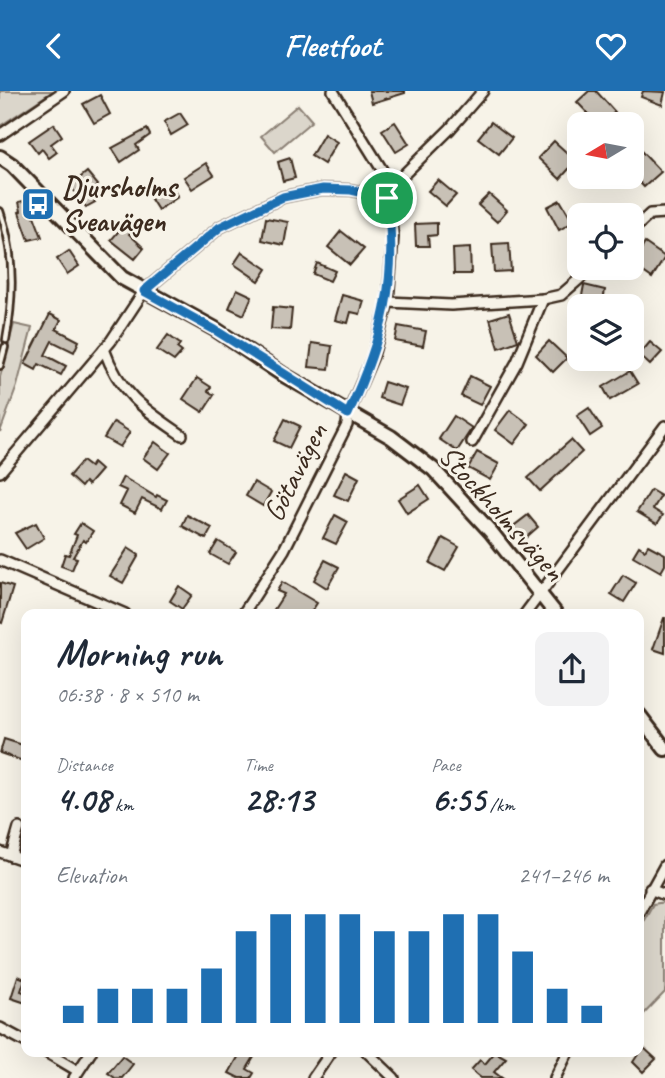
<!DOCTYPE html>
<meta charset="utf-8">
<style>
:root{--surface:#fff;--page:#f2f2f3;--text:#1f2937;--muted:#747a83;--accent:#1f6fb2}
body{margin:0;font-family:Caveat,sans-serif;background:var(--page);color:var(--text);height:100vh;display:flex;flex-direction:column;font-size:26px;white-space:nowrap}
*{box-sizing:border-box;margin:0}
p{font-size:23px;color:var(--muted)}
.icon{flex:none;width:38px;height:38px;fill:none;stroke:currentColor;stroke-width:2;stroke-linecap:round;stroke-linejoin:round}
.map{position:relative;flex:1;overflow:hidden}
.sheet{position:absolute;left:21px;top:518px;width:623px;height:448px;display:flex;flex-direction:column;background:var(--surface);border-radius:14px;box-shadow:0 7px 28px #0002}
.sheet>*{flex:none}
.needle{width:46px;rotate:260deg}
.fabs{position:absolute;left:567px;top:21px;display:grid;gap:14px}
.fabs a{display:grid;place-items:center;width:77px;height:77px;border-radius:14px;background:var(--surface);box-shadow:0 7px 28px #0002;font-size:35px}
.pin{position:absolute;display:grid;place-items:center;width:60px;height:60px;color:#fff;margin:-30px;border:4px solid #fff;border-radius:50%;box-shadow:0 2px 7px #0007}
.round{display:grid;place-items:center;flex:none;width:74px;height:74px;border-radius:14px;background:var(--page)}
.overview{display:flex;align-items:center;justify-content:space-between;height:119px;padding:0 35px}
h1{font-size:38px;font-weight:700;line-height:52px}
.figures{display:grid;grid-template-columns:repeat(3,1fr);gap:10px;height:119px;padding:7px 35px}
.figures div{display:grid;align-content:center}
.figures b{font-size:35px;font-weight:700}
.figures small{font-size:19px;font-weight:400}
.figures p{font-size:19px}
.chart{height:196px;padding:14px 35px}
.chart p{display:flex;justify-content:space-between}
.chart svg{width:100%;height:126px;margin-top:7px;stroke:var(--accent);stroke-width:6}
header{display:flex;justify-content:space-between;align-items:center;height:91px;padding:0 35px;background:var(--accent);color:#fff;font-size:32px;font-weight:700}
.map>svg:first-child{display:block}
.green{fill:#dbd6cb;stroke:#8b8074;stroke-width:2}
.building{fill:#c8c1b6;stroke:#3b2a1e;stroke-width:2}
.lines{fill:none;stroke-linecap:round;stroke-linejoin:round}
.lane-casing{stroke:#3b2a1e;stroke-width:10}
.street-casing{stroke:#3b2a1e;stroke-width:14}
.secondary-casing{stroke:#3b2a1e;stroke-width:18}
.lane{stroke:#f7f3e8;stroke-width:4.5}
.street{stroke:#f7f3e8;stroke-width:9}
.secondary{stroke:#f7f3e8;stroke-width:12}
.route-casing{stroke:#fff;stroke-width:14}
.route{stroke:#1f6fb2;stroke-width:9}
.labels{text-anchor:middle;stroke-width:6;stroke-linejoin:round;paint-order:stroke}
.poi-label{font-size:30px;font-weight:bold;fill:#3b2a1e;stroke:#f7f3e8;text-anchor:start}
.street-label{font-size:30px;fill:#3b2a1e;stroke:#f7f3e8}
</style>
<header><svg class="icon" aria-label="back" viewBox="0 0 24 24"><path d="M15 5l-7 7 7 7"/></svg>Fleetfoot<svg class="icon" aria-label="heart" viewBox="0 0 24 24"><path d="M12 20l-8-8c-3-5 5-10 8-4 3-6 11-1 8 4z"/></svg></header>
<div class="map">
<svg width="665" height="987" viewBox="0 0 665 987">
<rect width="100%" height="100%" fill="#f7f3e8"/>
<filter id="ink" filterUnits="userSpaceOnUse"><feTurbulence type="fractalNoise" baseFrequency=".0143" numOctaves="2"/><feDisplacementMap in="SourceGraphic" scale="14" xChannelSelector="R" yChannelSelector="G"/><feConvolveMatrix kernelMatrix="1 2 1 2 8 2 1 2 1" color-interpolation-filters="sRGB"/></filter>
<g filter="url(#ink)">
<g class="green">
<polygon points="0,0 53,0 0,35"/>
<polygon points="298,14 312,30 275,61 261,45"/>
<polygon points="14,233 32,237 17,295 0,341 0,286"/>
<polygon points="665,811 665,901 639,928 639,838 653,813"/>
</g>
<g class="building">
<polygon points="369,0 405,0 405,2 372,12"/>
<polygon points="589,0 596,0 615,21 602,33 598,33 577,11"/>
<polygon points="643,0 665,1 662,14 641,6"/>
<polygon points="100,4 110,23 94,32 83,13"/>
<polygon points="180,22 188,34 171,44 164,31"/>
<polygon points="395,31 409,53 396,61 382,39"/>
<polygon points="491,31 512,47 499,63 478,47"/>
<polygon points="54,33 62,45 51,53 57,61 49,67 42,58 38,62 29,50"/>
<polygon points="147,38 150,44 136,54 139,59 121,71 112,57"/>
<polygon points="324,43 337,51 324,73 311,65"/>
<polygon points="554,50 576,70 560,88 538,67"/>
<polygon points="641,60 661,81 644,96 632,83 632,68"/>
<polygon points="290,67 295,87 283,90 278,71"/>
<polygon points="206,72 214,84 192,98 184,86"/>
<polygon points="87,81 98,94 91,103 95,111 86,116 70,95"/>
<polygon points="438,89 456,104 446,115 428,100"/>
<polygon points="169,92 178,106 158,119 149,105"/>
<polygon points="489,103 507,119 497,131 478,114"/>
<polygon points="28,109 42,146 29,149 19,121 21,120 19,111"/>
<polygon points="560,109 573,131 559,139 547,116"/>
<polygon points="266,127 288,131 284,154 262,149"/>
<polygon points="121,130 132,140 129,143 144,157 135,168 111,149 118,141 114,138"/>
<polygon points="437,132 437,144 428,145 429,155 416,155 415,133"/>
<polygon points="341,140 364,158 350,174 328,156"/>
<polygon points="509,152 511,180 494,181 492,153"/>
<polygon points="645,152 665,166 652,187 632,173"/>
<polygon points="470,157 471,183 454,183 453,158"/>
<polygon points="69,160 79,175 67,183 57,168"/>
<polygon points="242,161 267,178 259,190 234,173"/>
<polygon points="317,172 335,180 330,190 313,183"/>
<polygon points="584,194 605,199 602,215 580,215"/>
<polygon points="237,198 252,205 244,224 229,217"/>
<polygon points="342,204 364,210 360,223 351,221 348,232 335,229"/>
<polygon points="273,216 292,218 290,239 271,238"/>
<polygon points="509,222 518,250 499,257 490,228"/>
<polygon points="50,223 61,229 56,238 79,250 74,261 52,250 45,264 66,275 61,284 39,273 36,279 25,273"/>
<polygon points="398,235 426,240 423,255 395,250"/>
<polygon points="168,244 180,253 177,257 182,261 174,270 157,259"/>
<polygon points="549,250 567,267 553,281 536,264"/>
<polygon points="650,251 662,261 650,274 639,264"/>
<polygon points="312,252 332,255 329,278 309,276"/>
<polygon points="630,280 638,293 610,309 603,296"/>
<polygon points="470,285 490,295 480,314 461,305"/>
<polygon points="197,287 211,296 208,300 214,304 203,321 183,308"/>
<polygon points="384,291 406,298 400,314 379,307"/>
<polygon points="589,317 602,337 590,345 577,325"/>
<polygon points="510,319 529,333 514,353 495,339"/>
<polygon points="454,325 472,337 457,360 439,348"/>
<polygon points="285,328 300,335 289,357 274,350"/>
<polygon points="114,331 130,341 120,356 104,347"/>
<polygon points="571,349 582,361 540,400 528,387"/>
<polygon points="155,351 170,362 158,378 143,367"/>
<polygon points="477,361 499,373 490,389 468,377"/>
<polygon points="82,370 90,376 93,372 101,379 88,394 85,391 81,396 69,385"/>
<polygon points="346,380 359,387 348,410 334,404"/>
<polygon points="123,386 156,406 157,404 167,409 162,418 142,408 135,422 120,414 127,400 118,396"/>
<polygon points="254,391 271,401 263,415 246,405"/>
<polygon points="420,394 429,408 407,422 398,408"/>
<polygon points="651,399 661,405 653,418 663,424 657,433 637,421"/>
<polygon points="187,424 212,437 206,448 182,435"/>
<polygon points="335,424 348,431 336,453 323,447"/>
<polygon points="528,424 538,436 522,450 511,437"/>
<polygon points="36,432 44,447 26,458 15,442"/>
<polygon points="81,432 93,440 86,451 83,449 73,466 77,467 72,479 61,475 65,463 69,464 77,444 74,443"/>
<polygon points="443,447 459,456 445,480 430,472"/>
<polygon points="218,450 236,461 228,473 210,463"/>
<polygon points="648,454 665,463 665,474 661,481 633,465 639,455 645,459"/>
<polygon points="128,457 139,464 123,492 110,485"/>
<polygon points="325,469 339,476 327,497 314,489"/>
<polygon points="623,484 636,492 624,511 611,503"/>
<polygon points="282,491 317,512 310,523 271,523 284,503 277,500"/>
<polygon points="0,492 13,496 2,532 0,531"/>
<polygon points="179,495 192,504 182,518 170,510"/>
<polygon points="664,527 665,527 665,562 653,558"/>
<polygon points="4,648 26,655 23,670 0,662"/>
<polygon points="18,885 25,888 21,900 26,902 26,912 11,907"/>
<polygon points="643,956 656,968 643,981 633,971"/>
<polygon points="241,961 257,961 247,978 254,982 251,987 239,987 229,982"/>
<polygon points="495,961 506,967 494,981 502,987 481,987 471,979 480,969 485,973"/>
<polygon points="122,965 133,973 122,987 115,987 108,982"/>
</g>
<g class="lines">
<g class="lane-casing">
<g id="lane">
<path d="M0,120C15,162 14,206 6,249"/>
<polyline points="0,275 5,256"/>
</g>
</g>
<g class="street-casing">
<g id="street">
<polyline points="333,0 392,95"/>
<polyline points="0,44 64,0"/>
<polyline points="632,140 650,123 665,122"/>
<polyline points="388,211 451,214 543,208 561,204 592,177"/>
<path d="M104,258C120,303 144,318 182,344"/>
<polyline points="472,351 517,271 543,208"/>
<polyline points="0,381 111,250 144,200 220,136 283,106 323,98 351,99 387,107"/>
<polyline points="0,469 125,523"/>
<polyline points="243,523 284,459 347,334 348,323 373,265 388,211 393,146 387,107 392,95 450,38 483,0"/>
<polyline points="525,523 665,335"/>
<polyline points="0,761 26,770"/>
<polyline points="11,765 19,737"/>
<polyline points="650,798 665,804"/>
<polyline points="639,821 665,774"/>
<polyline points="0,937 26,951"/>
<polyline points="46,961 78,980"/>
<polyline points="367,961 394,987"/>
<polyline points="74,987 91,961"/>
<polyline points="313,987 331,961"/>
<polyline points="555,987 568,961"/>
</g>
</g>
<g class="secondary-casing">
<g id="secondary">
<polyline points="0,66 12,74 122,187 215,238 282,283 391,346 433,378 491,441 556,523"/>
<polyline points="639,624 665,658"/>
</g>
</g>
<use href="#lane" class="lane"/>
<use href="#street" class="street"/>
<use href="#secondary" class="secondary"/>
</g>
</g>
<g class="lines" filter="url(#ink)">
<g class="route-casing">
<path id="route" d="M323,98L351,99L387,107C399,188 382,249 348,323L215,239L144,200L220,136L283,106Z"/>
</g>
<use href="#route" class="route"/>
</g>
<defs>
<g id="bus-square" transform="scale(1.75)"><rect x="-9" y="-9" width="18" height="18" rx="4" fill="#1f6fb2" stroke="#f7f3e8"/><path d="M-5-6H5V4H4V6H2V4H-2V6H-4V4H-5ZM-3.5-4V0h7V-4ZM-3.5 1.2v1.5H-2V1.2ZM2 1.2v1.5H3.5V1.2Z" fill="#fff"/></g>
</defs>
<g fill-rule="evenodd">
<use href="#bus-square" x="38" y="113"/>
</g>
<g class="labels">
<g class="poi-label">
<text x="62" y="106">Djursholms<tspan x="62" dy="34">Sveavägen</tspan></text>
</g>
<g class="street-label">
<text transform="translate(295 381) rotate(-63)" y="10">Götavägen</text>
<text transform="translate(502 422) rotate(48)" y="10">Stockholmsvägen</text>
</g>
</g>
</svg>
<div class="fabs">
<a><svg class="needle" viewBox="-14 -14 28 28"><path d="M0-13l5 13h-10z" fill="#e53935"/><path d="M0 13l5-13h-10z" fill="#747a83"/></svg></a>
<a><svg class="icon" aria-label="locate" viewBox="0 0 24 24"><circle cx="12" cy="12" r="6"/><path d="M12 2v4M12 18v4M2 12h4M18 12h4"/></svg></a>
<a><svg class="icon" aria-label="layers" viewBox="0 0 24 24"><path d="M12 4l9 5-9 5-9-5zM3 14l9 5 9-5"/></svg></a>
</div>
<div class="pin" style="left:387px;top:107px;background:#1e9e55"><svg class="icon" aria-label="arrive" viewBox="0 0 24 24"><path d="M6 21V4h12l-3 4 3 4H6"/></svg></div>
<section class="sheet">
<div class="overview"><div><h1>Morning run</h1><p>06:38 · 8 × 510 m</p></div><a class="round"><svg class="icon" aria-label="share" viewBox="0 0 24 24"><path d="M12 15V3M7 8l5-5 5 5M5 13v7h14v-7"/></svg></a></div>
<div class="figures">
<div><p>Distance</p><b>4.08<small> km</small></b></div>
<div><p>Time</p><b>28:13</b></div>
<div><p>Pace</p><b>6:55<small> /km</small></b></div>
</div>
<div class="chart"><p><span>Elevation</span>241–246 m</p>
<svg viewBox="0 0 160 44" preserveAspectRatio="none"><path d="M5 44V38M15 44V32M25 44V32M35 44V32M45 44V25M55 44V12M65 44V6M75 44V6M85 44V6M95 44V12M105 44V12M115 44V6M125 44V6M135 44V19M145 44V32M155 44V38"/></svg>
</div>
</section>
</div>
